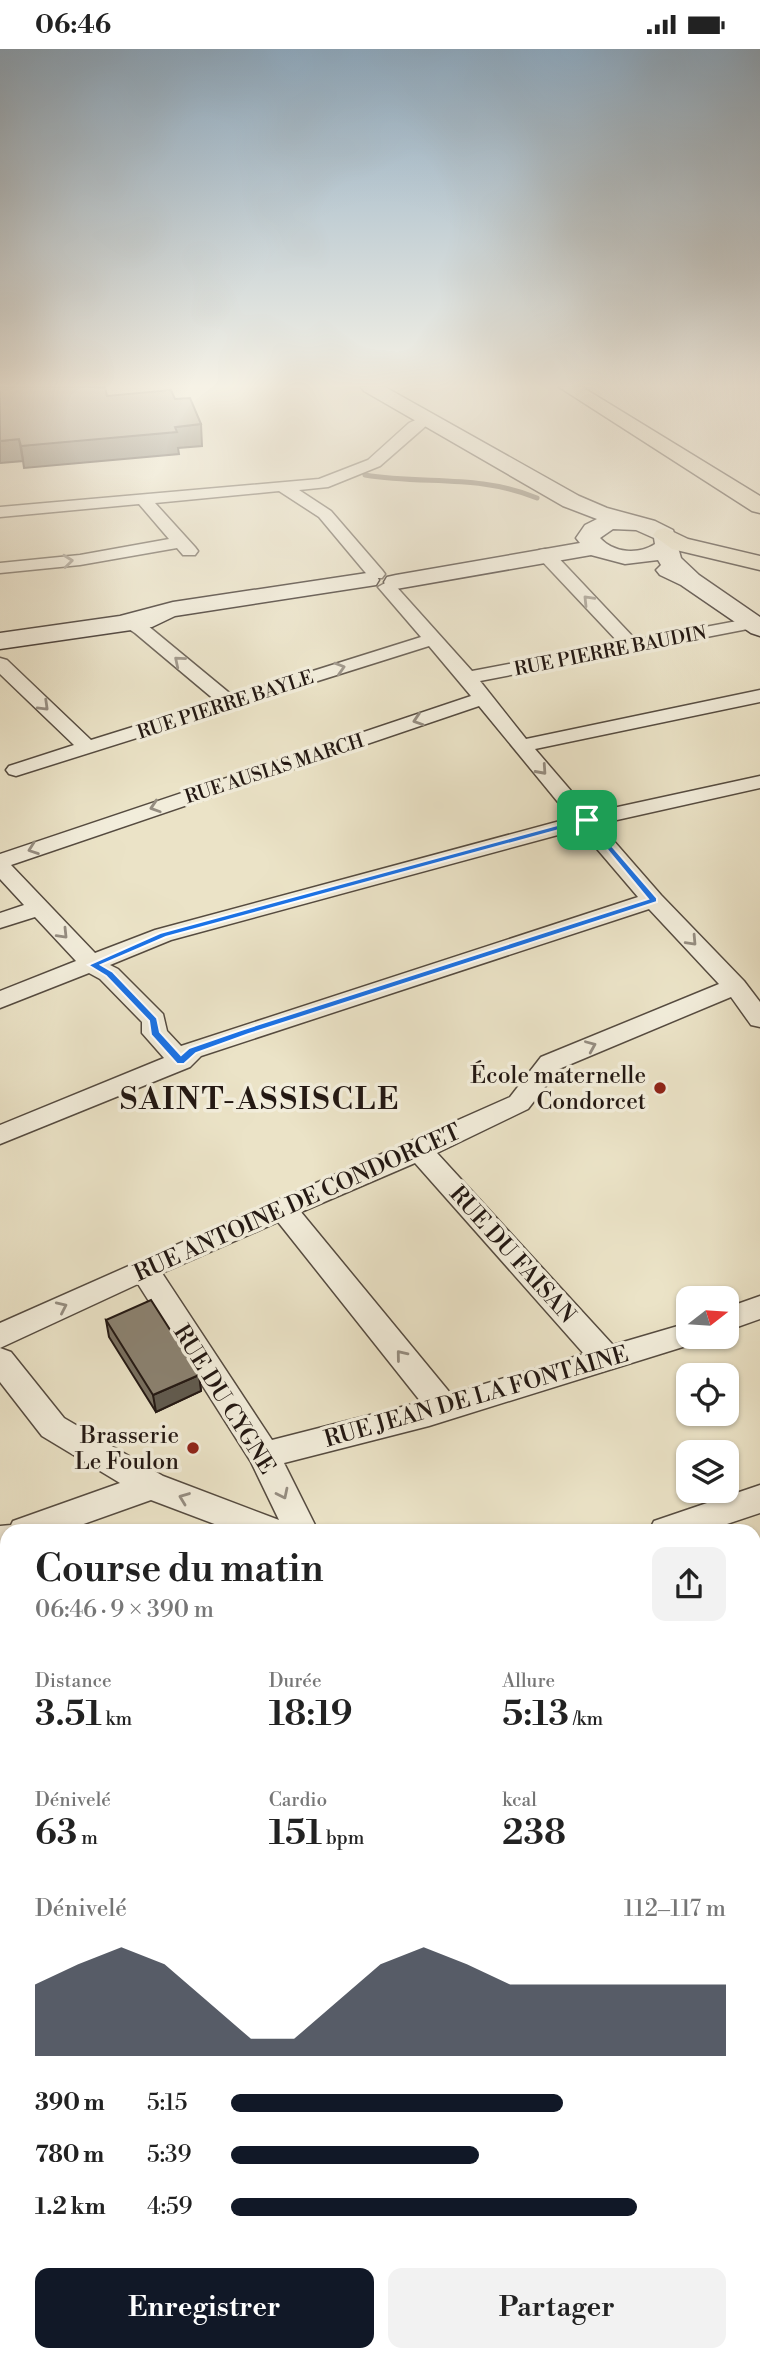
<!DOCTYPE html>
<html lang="fr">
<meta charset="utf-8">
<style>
:root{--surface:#fff;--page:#f2f2f2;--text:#222;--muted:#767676;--accent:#111827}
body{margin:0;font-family:"Libre Bodoni",serif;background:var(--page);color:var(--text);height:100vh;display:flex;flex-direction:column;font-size:26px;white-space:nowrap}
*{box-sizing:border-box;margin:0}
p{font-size:23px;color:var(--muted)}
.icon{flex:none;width:38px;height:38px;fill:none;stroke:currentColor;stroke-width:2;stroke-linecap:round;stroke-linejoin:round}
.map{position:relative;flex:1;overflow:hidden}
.details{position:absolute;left:0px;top:1475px;width:761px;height:838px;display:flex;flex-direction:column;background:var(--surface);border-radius:21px 21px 0 0;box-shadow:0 2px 5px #0004}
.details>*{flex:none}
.needle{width:46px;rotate:73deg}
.buttons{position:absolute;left:676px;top:1237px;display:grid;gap:14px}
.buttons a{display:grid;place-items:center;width:63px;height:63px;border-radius:14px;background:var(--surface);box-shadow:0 2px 5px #0004;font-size:35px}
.pin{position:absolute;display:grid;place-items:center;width:60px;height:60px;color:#fff;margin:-30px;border-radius:14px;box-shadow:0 4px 10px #0006}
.round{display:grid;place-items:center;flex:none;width:74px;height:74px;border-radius:14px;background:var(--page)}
.overview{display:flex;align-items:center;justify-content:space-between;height:119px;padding:0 35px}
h1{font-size:38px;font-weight:600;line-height:52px}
.figures{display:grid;grid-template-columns:repeat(3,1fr);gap:10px;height:119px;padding:7px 35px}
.figures div{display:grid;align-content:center}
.figures b{font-size:35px;font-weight:600}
.figures small{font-size:19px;font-weight:400}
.figures p{font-size:19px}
.chart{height:196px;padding:14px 35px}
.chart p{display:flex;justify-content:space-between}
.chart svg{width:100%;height:126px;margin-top:7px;fill:var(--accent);opacity:.7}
.cta{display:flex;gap:14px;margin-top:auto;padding:14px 35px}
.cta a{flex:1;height:80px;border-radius:14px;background:var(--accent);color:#fff;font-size:28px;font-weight:600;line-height:80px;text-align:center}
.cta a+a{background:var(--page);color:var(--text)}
ul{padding:0 35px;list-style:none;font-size:23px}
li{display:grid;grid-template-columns:112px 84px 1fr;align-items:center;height:52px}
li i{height:18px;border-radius:9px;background:var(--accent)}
.status{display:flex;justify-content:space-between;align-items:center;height:49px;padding:0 35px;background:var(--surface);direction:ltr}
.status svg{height:19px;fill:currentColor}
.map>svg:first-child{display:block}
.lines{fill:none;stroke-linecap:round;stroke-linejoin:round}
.stream{stroke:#72685a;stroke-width:5}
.street-casing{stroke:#554b40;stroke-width:3}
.secondary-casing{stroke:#231813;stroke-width:3}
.highway-casing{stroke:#231813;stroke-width:3}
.street{fill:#f2eddb;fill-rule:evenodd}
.secondary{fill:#f2eddb;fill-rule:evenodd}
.highway{fill:#ebe3c7;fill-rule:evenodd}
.wall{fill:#787061;stroke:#231813;stroke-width:2}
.shaded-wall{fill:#615b4f;stroke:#231813;stroke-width:2}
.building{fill:#8b8271;stroke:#231813;stroke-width:2}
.oneway{stroke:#958d81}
.route{fill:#1a73e8;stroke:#fff;stroke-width:2;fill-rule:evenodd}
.poi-dot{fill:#8f2418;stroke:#f2eddb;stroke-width:2.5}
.labels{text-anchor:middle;stroke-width:7;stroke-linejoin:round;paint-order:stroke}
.far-street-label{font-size:19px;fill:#231813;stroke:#f2eddb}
.poi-label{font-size:23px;fill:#231813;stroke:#f2eddb;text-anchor:end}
.street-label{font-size:23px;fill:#231813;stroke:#f2eddb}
.district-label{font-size:30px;font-weight:bold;letter-spacing:2px;fill:#231813;stroke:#f2eddb}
</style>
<div class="status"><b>06:46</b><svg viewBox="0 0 49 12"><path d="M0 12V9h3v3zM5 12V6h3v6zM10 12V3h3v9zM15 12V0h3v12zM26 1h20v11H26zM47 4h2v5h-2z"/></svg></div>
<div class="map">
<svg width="760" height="2312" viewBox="0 0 760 2312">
<rect width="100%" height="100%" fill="#ebe3c7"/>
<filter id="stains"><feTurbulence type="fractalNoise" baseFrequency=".00286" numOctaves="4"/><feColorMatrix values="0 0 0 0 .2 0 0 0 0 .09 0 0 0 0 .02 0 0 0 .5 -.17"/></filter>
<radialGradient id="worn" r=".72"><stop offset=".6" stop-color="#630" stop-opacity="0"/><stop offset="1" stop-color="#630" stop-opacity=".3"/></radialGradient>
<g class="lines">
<path class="stream" d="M365,426C425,436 479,425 537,449"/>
<g class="street-casing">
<g id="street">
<polygon points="428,365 433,366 435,369 380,417 328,438 299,441 331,462 382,521 385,525 382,529 370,529 319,468 279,442 155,454 195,498 198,502 195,506 183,506 177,499 80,516 0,524 0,514 80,506 169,490 139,455 0,468 0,458 319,430 368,411 409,374"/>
<path d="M545,500L551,501L636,591L753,569L760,571L759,578L753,579L480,632L526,690L760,641V653L535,700L590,764L760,727V739L599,775L661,846L744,932L760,953V978L751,976L731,948L559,1020L528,1060L437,1104L613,1296L688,1274V1288H701L699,1293L429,1377L284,1414L318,1482H233L151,1451L64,1482H7V1503L0,1505V1477L11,1476L13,1472L120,1434L42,1387L0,1333V1299L11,1303L64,1369L163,1427L279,1471L251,1413L138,1235L0,1299V1274L510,1048L541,1008L719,935L649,860L201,1007L190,1018L0,1095V1076L164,1009L142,984V973L100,930L89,924L0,959V942L76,912L35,868L0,879V864L24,856L0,830V805L471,647L429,597L16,727L9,725L6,721L9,717L74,696L0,625V609L7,611L91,691L216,652L135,584L118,573L127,568L147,576L233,647L421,588L378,538L387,533L393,534L472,622L619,594L539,509L536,505L539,501ZM479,657L571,769L155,881L95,904L11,816ZM580,780L638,848L181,997L167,982L163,965L118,920L110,916L171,891ZM415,1114L584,1305L451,1345L301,1163ZM278,1173L421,1353L272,1391L162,1224Z"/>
<polygon points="760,1247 760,1270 726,1282 726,1259"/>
<polygon points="760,1436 760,1464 706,1482 649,1482 654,1472"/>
<polygon points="7,1685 7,1721 0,1723 0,1687"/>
<polygon points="7,1886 7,1927 0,1930 0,1889"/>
</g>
</g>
<g class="secondary-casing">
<g id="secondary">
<path d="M361,338H385L579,447L607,459L655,472L673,481L681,509L699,526L760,568V587L751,584L681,536L660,526L656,521L661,516L658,511L625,515L591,506L396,540L387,538L384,533L387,528L396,526L580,494L576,489L585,476L597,470L563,457L364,342ZM613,480L636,481L654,489L655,495C638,506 614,504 600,489Z"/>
<polygon points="367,524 376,526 379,531 376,536 175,567 152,578 0,600 0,584 120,567 173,553"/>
<polygon points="760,1783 760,1835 754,1837 754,1785"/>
<polygon points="7,2288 7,2306 68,2306 66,2312 0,2312 0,2303"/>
</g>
</g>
<g class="highway-casing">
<g id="highway">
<polygon points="559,338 582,338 760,447 760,464 752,462"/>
<polygon points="665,479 688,490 760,507 760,521 672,500 653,486 657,481"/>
</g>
</g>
<use href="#street" class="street"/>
<use href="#secondary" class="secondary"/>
<use href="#highway" class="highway"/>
</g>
<polygon class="wall" points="106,1271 199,1326 201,1342 156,1363 109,1288"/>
<g class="shaded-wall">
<polygon points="201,375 202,397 178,399 179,405 24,419 21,397"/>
<polygon points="19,390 23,412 0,414 0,392"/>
<polygon points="199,1326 201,1342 156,1363 153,1346"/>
<polygon points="760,1720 760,1740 754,1743 754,1722"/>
</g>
<g class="building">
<polygon points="0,338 105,338 107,347 171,341 175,350 190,349 201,375 175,378 177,383 21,397 19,390 0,392"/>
<polygon points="151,1251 199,1326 153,1346 106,1271"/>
<polygon points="760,1624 760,1720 754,1722 754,1626"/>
<polygon points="7,1922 7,2088 0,2062 0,1926"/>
</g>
<defs><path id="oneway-chevron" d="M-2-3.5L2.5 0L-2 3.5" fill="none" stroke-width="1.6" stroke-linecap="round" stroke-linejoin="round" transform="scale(1.75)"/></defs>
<g class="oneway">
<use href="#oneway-chevron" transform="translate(68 512) rotate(-6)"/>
<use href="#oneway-chevron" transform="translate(588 551) rotate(-134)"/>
<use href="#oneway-chevron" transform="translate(179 612) rotate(-140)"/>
<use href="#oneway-chevron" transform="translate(340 619) rotate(-17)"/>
<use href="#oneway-chevron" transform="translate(44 657) rotate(44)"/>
<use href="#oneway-chevron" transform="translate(418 671) rotate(162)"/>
<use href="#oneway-chevron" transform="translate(542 721) rotate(48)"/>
<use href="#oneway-chevron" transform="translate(155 758) rotate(162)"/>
<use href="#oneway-chevron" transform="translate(33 800) rotate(160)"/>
<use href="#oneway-chevron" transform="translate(63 885) rotate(46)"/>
<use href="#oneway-chevron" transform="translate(692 892) rotate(47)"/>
<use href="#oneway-chevron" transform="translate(591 997) rotate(-23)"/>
<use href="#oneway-chevron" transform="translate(62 1258) rotate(-25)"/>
<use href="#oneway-chevron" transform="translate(401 1306) rotate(-129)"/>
<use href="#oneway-chevron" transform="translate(283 1445) rotate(64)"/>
<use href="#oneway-chevron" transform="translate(184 1449) rotate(-159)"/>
</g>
<linearGradient id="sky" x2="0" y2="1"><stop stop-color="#8eabc2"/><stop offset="0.51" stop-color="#f6f2e6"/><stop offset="1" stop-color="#f6f2e6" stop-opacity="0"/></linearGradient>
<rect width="760" height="661" fill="url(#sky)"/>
<path class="route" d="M587,768L657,849V853L249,985L196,1004L184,1015H177L151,986L149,972L106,927L88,916L160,884ZM585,774L648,850L241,981L189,999L181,1006L160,983L157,969L113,923L101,916L166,888Z"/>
<g class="poi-dot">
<circle cx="660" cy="1039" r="7"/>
<circle cx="193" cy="1399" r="7"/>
</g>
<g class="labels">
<g class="far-street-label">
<text transform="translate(610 601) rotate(-11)" y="7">RUE PIERRE BAUDIN</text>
<text transform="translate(225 655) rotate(-18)" y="7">RUE PIERRE BAYLE</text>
<text transform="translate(274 719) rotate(-18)" y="7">RUE AUSIAS MARCH</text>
</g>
<g class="poi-label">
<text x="646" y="1034">École maternelle<tspan x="646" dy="26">Condorcet</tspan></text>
<text x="179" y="1394">Brasserie<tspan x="179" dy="26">Le Foulon</tspan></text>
</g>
<g class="street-label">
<text transform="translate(297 1153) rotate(-24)" y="8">RUE ANTOINE DE CONDORCET</text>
<text transform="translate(513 1205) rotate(48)" y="8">RUE DU FAISAN</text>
<text transform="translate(476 1347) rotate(-16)" y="8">RUE JEAN DE LA FONTAINE</text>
<text transform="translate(225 1350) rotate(58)" y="8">RUE DU CYGNE</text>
</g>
<g class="district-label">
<text x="260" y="1060">SAINT-ASSISCLE</text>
</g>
</g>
<rect width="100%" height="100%" filter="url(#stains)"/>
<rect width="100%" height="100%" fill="url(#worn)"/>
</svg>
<div class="buttons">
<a><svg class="needle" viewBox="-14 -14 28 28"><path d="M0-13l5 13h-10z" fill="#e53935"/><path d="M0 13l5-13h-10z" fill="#767676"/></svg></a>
<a><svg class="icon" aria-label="locate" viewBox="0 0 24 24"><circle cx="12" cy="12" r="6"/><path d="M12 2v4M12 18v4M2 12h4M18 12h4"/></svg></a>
<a><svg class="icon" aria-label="layers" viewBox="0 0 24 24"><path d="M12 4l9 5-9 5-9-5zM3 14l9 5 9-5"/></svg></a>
</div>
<div class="pin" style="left:587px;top:771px;background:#1e9e55"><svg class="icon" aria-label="arrive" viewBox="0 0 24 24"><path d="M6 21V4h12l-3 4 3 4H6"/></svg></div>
<section class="details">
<div class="overview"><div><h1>Course du matin</h1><p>06:46 · 9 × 390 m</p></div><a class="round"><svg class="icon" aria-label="share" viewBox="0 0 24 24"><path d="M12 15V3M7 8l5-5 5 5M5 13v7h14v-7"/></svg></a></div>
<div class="figures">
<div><p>Distance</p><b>3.51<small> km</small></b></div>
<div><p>Durée</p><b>18:19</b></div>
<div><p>Allure</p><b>5:13<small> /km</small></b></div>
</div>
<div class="figures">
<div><p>Dénivelé</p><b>63<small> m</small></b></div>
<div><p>Cardio</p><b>151<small> bpm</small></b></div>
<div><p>kcal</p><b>238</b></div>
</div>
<div class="chart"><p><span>Dénivelé</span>112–117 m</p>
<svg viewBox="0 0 160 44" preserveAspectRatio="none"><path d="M0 44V19L10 12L20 6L30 12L40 25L50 38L60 38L70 25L80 12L90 6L100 12L110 19L120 19L130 19L140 19L150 19L160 19V44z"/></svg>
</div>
<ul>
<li><b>390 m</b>5:15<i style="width:67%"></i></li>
<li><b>780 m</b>5:39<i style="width:50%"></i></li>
<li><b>1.2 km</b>4:59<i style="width:82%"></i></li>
</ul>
<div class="cta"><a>Enregistrer</a><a>Partager</a></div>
</section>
</div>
